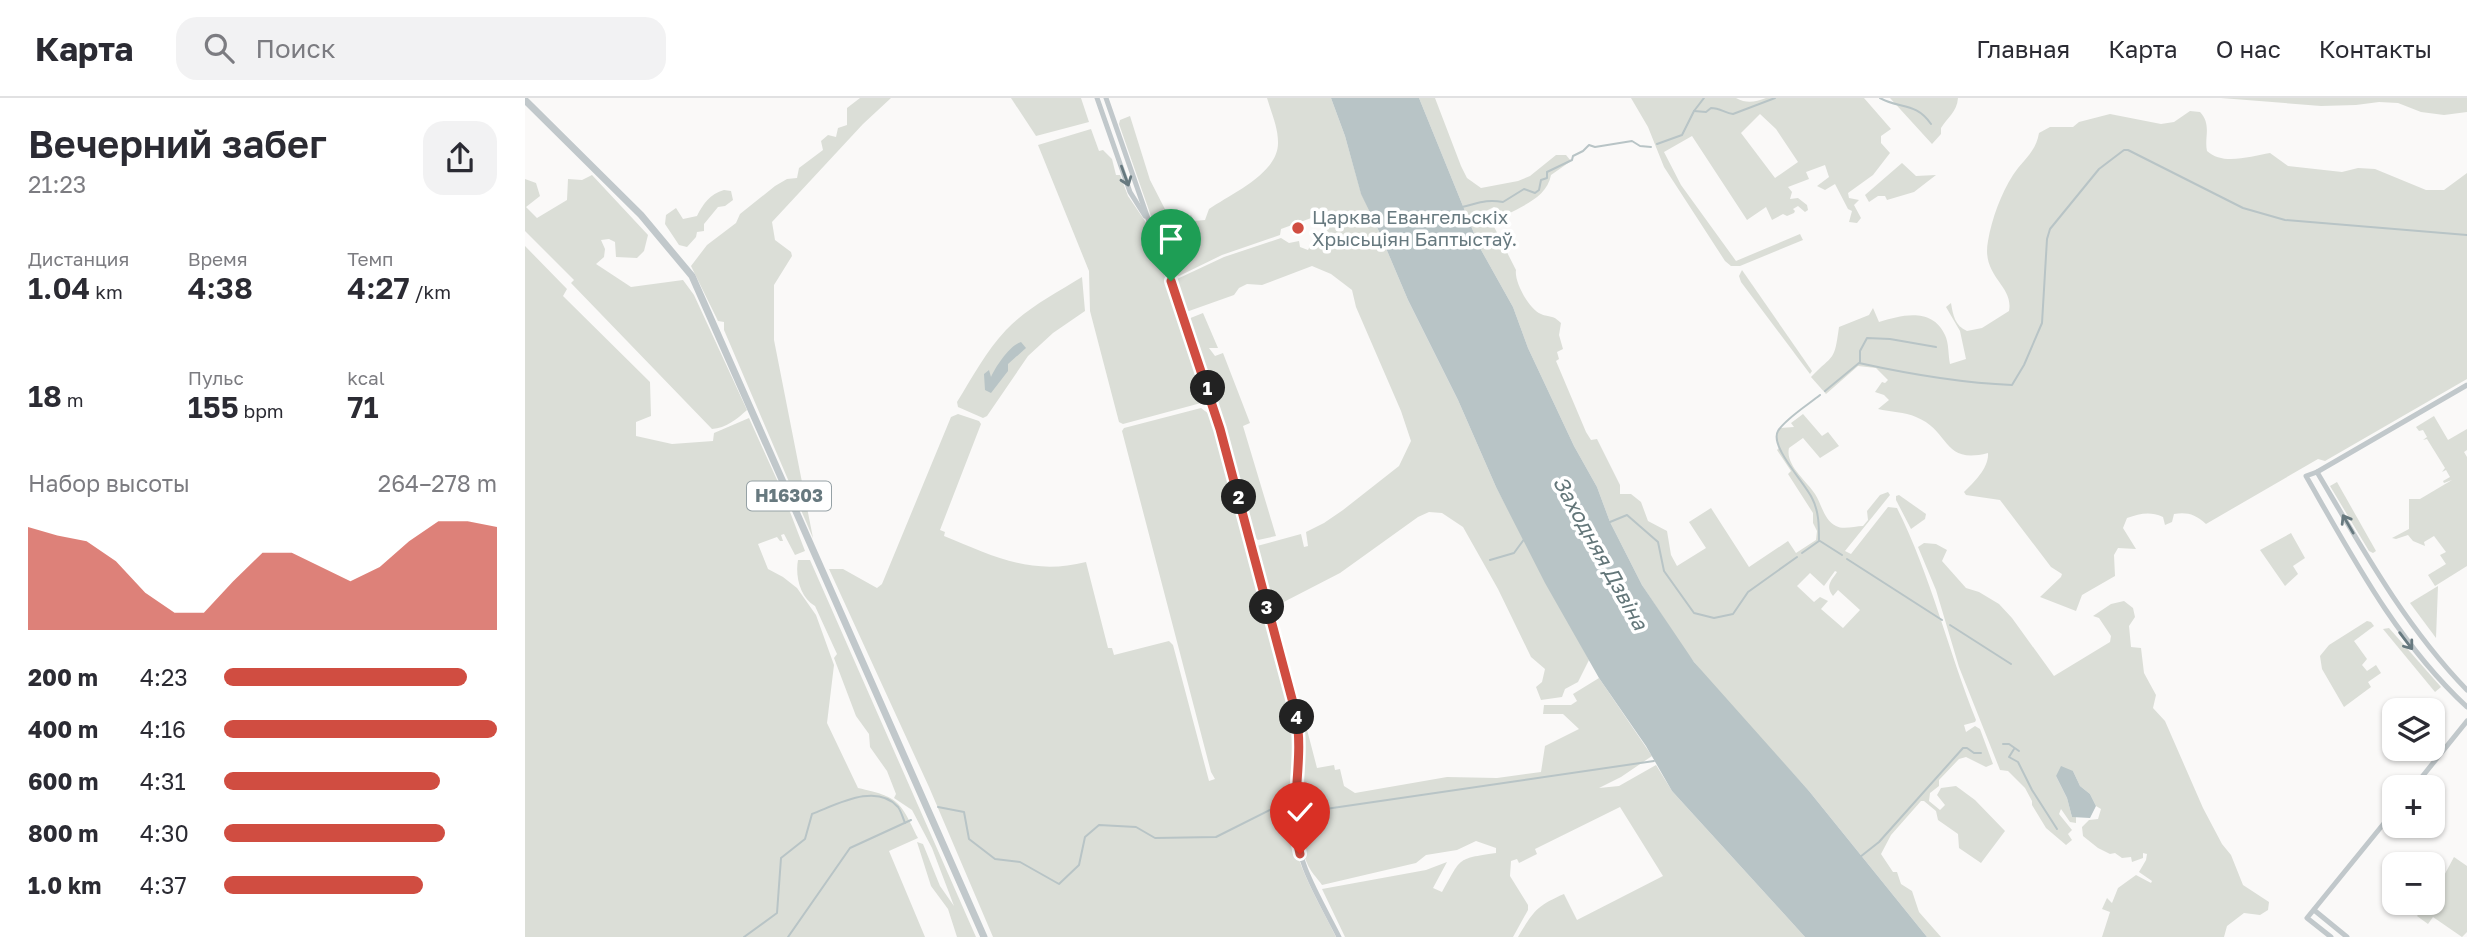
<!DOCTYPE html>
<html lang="ru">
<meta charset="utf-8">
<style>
:root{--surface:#fff;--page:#f2f2f3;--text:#2b2b33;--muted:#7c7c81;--line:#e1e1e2;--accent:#d04d41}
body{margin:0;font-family:"Golos Text",sans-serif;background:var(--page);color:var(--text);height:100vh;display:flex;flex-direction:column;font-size:26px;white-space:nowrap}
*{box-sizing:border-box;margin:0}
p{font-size:23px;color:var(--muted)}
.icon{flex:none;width:38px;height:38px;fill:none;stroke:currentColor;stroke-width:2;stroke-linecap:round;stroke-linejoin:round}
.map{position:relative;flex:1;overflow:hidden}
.drawer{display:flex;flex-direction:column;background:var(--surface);width:525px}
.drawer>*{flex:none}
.fabs{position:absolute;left:1857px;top:600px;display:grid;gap:14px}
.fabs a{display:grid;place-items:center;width:63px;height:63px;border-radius:14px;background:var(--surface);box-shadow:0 2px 5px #0004;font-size:35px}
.pin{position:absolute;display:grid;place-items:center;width:60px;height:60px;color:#fff;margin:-72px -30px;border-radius:50% 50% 50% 0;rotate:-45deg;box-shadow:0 0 7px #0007}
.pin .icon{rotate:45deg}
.km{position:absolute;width:35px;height:35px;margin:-18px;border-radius:50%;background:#222;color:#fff;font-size:19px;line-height:35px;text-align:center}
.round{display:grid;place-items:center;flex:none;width:74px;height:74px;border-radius:21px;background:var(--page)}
.summary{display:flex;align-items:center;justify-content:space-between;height:119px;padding:0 28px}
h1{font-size:38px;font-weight:600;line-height:52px}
.metrics{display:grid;grid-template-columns:repeat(3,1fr);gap:10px;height:119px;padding:7px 28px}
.metrics div{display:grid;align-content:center}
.metrics b{font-size:30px;font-weight:600}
.metrics small{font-size:19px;font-weight:400}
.metrics p{font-size:19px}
.chart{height:196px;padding:14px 28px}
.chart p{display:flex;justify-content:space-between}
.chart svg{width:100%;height:126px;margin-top:7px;fill:var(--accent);opacity:.7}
ul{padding:0 28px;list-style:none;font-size:23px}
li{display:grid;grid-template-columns:112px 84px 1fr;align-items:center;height:52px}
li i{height:18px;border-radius:9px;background:var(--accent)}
header{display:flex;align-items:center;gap:42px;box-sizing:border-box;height:98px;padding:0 35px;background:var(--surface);border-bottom:2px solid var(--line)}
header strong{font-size:33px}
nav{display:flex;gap:38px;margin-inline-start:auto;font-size:24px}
.search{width:490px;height:63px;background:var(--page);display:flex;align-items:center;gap:18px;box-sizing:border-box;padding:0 24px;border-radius:21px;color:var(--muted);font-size:26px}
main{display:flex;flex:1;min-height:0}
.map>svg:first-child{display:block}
.green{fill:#dbded7;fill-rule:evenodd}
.water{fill:#b8c4c6}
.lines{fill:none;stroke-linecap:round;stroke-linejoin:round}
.stream{stroke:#b8c4c6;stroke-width:2}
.secondary{stroke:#c1c8cb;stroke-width:5}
.primary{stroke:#c1c8cb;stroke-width:7}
.oneway{stroke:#67797f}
.route-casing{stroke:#fff;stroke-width:14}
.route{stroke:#d04d41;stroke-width:9}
.poi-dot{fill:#d04d41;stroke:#fff;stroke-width:2.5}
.labels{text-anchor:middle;stroke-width:7;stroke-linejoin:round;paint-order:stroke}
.shield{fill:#fff;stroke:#95a1a5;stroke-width:2}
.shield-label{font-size:18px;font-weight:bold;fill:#67797f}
.poi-label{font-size:19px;fill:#67797f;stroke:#fff;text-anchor:start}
.water-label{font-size:21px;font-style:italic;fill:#637679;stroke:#fff}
</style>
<header>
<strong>Карта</strong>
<div class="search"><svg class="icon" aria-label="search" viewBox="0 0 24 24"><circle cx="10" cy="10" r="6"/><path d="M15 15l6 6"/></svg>Поиск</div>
<nav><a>Главная</a><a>Карта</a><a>О нас</a><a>Контакты</a></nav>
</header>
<main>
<section class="drawer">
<div class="summary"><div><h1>Вечерний забег</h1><p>21:23</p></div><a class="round"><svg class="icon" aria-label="share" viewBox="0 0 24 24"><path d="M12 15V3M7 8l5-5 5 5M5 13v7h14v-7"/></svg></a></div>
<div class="metrics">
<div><p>Дистанция</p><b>1.04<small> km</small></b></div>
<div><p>Время</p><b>4:38</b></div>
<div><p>Темп</p><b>4:27<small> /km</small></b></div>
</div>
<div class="metrics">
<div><b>18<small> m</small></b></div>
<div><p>Пульс</p><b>155<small> bpm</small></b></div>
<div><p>kcal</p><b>71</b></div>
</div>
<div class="chart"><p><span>Набор высоты</span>264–278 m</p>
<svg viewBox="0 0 160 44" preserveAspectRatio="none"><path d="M0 44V8L10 11L20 13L30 20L40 31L50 38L60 38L70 27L80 17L90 17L100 22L110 27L120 22L130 13L140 6L150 6L160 8V44z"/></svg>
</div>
<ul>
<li><b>200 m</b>4:23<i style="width:89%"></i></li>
<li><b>400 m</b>4:16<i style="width:100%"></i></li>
<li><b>600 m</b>4:31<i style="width:79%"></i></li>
<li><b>800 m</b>4:30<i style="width:81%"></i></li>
<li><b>1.0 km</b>4:37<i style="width:73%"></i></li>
</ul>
</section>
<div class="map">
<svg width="1942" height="839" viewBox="0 0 1942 839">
<rect width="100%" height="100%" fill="#faf9f8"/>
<g class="green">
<polygon points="335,0 366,0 338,26 247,124 250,142 266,154 267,158 249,187 249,242 288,440 199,232 199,224 193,223 166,168 182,147 211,125 215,116 250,88 262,81 272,80 274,70 298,52 296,43 303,37 311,39 313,30 322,27 322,10"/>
<polygon points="486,0 556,0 564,24 511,38"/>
<path d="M742,0H806L820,38L836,95L852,129L883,202L933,302L971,389L1064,562L1053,584L1040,591L1037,599L1016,602L1011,589L1017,584L1020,571L1006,559L973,491L938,429L917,415L904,414L893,419L815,475L751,508V510L746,509L732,448L776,436L779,449L783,448L781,434L799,425L818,412L874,368L886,343L876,313L831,209L827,192L806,176L787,168L737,187L722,186L714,190L709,197L664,213L661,212L651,185L652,181L699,159L756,140L764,145L774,143L775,149L783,152L787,144L804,135L798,127L791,128L790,121L793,118L791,112L787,114L789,119L756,131L755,137L697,157L654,178L648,176L632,131L666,117L669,123L680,122L684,111C707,95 754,75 753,44C753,29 746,14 742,0Z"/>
<path d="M894,0H910L936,68L942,80L956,90L993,83L1005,78L1031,57H1041L1046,63L1026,77C1022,99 999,107 981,117L969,109L961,113L991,172C989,184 1004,211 1016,216C1025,220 1027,216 1036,225L1034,237L1038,251L1032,254L1034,261L1031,263L1061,334L1066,342L1072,341L1095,387V396H1106L1116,404L1123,423L1142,433L1146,457L1152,468L1181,450L1164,424L1186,410L1224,469L1263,443L1271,455L1291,442L1292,433L1288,425V415L1263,376L1266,373L1252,352L1254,350L1251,339L1255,330L1269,329L1266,325L1278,316L1297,338L1303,334L1314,348L1295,360L1278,340L1264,350C1260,367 1282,383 1290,396C1297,407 1299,422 1311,428C1318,432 1330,428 1338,428L1343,422L1342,413L1355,397L1363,394L1365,397L1320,453L1326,456L1363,409L1372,410C1406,478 1423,552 1451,622L1450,624L1439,627L1441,634L1450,628L1455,631L1468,666L1461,669L1441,659L1434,661L1414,682V688L1405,695L1404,703L1415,712L1420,707L1412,697L1416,690L1431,688L1450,702L1480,733L1456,765L1434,750L1433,736L1413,722L1411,713L1399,703H1396L1366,737L1356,756L1368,774H1372L1376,786L1387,793L1394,814L1416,839H1402L1284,693L1190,590L1161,554L1117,487L1085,424L1072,389L1049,348L1003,250L988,209L955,150ZM1310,473L1312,474C1306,483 1300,488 1308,498L1313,492L1335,512L1318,530L1296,511L1303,503L1295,499L1289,504L1272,488L1285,475L1299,488Z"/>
<path d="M1106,0H1211C1222,6 1230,4 1241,0H1339L1366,31L1356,38V45L1365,55L1348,77L1323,95L1324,100L1334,102L1329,107L1336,120L1332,125L1324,124L1327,113L1323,111L1310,86L1300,92L1292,88L1304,79L1300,67L1281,74L1284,81L1263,89L1267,94L1265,101L1273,100L1282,107L1283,112L1280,114L1273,108L1268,111L1270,113L1269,115L1262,118L1258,116L1247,122L1241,109L1222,122L1167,38L1139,54L1156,87L1211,163L1275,136L1278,142L1215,168H1206L1200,163L1139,69L1123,29ZM1235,16L1251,31L1273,64L1250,80L1216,35Z"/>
<path d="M1365,0H1433C1432,14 1422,20 1416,30V36L1407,46Z"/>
<polygon points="1696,0 1942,0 1942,14 1919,17 1896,14 1873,5 1854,4 1831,7 1796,8"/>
<path d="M1665,13L1675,14C1687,27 1679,39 1682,53C1698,68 1726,58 1745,55L1763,68L1817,74L1833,70L1850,71L1901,92H1919L1942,75V281L1800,363L1793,361L1681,426C1670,416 1662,414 1649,416L1647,424L1640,427L1638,419C1624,413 1615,416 1602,420L1598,430L1611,451L1593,450L1589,457L1590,478L1557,497L1551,513L1515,499L1536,479L1537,476L1526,469L1475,402L1441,397L1439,394C1449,384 1464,370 1463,355C1417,367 1426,333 1391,319C1380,314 1365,314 1353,311L1364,302L1359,297L1350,294L1357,284L1360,285L1363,282L1351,270L1333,268L1301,296L1286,279C1309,255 1309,265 1314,229L1344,217L1348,210L1354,224C1377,217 1407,209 1420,237C1424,245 1423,257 1425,266L1441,261L1435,233L1421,209L1426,205C1428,217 1430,228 1442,233L1457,230L1484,213C1489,187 1456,179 1463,143C1467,120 1476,96 1488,77C1498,62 1511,54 1514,35L1525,29H1548L1554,24L1585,16L1636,26L1649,24Z"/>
<polygon points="605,18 625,82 644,119 642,122 631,126 628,124 594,26 595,22"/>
<polygon points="566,31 574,53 578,52 587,61 591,77 595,77 603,98 622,126 680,297 676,305 598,326 594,324 565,213 564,173 513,47"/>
<polygon points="1377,65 1391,78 1411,77 1389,94 1362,102 1360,98 1353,98 1344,104 1340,97"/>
<path d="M67,77L123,137L119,153L112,160L91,159L90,144L84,141L76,142L80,151L79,159L71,166L106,189L158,182L169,197L222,312C212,321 201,330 187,331L46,185L49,182L0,133V81L11,85L15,98L1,109L12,120L42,102L43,81L57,82Z"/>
<path d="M199,92L206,93L208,102L200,108L193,109L179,126V133L172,134L171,139L162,149L154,147L140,126L141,117L151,110L158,121L172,118C178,106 185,96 199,92Z"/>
<path d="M0,148L42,191L38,198L125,284L126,318L111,324V338L147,346L188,343L189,335L224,320L257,393L280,453L270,457L259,436L256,437L258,443H255L252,439L233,446L243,471L258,479L272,490L291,517L309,567L302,625L333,690C374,699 375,703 393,740L364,753L400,839H0Z"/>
<polygon points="1217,172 1287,273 1285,276 1216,184 1214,178"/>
<path d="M557,179L560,213L528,235L503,258L462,318L458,320L433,309L432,304C447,280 461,253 481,232C502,210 531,195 557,179Z"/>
<polygon points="678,215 693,250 684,250 690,258 698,255 725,325 718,328 751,438 733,442 728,438 691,302 663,221"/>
<path d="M676,310L688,319L756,574L755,578C760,597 770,615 773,634C778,668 761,702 767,736C774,773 795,806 811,839H468L404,689L304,471H318L352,490L357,486L426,319L433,316L454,323L456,326L415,432L420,434L419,438C468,458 506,478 561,464L583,550H587L589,557L644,543L648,547L684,683L690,681L686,674L597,333L599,330Z"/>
<polygon points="1909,318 1923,342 1942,331 1942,352 1939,354 1942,359 1942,468 1910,488 1903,477 1921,466 1915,457 1921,454 1909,438 1899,444 1900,448 1888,443 1883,437 1871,441 1867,440 1884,431 1884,401 1895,401 1927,382 1919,385 1918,383 1925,379 1921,372 1917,374 1920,370 1902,341 1898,342 1902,339 1898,332 1894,333 1891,329"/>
<polygon points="1812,384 1851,453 1848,455 1844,453 1805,388"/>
<polygon points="1374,397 1401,416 1400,421 1386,431 1371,402 1371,398"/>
<polygon points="1766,435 1780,460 1768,468 1773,476 1760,488 1735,452"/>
<polygon points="1399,445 1411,446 1422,452 1417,463 1441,490 1454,494 1474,506 1487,520 1529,578 1585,544 1586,538 1574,520 1568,518 1586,506 1599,503 1608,510 1610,519 1604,528 1606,549 1616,550 1619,575 1631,597 1628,610 1640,623 1678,710 1697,746 1706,757 1718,787 1744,804 1743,812 1735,817 1719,815 1702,828 1699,839 1577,839 1585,814 1577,811 1582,800 1587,805 1593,790 1611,777 1626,785 1627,783 1614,774 1621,762 1622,756 1618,755 1618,760 1607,764 1606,759 1597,760 1590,755 1585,756 1573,750 1558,738 1557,729 1564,722 1573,721 1576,711 1571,708 1565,696 1555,688 1548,673 1531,678 1542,700 1547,719 1551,719 1551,725 1545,724 1536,711 1534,716 1547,732 1543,736 1547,742 1541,747 1521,730 1507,707 1507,703 1500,690 1483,673 1475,672 1434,569 1411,492 1393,449"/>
<path d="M273,462H285L451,839H432L423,811L406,788L392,744L398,746L415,788L429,808L407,750L387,712L369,700L371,696L362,673L345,649L344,636L331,618L309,560L312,556L290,508C275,499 270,478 273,462Z"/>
<polygon points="1913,488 1911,540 1885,505"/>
<polygon points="1842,523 1846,524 1849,528 1829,543 1842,561 1837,567 1842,573 1851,567 1856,575 1843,584 1846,589 1819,609 1797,571 1795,558 1804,547"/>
<polygon points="1864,530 1916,589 1910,594 1858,531"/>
<path d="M1074,580L1127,658L1096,679L1074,690L1094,688L1131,667L1147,693L1280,839H993C1008,814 1011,808 1039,796L1052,822L1138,778L1095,709L1010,751L1012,756L994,765L992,761L986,763L985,778L1003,807V812L988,839H820L797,791L901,772L922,764L908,790L917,794C937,760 930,761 971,755V750L951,743L932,752L901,757L891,765L797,787C792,780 785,773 782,765C764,727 779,686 780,647C780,638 777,629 776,620H779L792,670L809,667L810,672L815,671L819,688L830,695L922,679L972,680L1016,674L1020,648L1054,631L1038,616H1018L1019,607H1046L1052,603L1048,596Z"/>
<polygon points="1929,759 1942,768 1942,834 1937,839 1908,819 1903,826 1892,818 1903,805 1908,805 1908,798"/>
</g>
<g class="water">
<polygon points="806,0 894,0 955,150 988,209 1003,250 1049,348 1072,389 1085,424 1117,487 1169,564 1284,693 1402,839 1280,839 1147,693 1121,648 1074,580 1020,485 971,389 933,302 883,202 852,129 836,96 820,38"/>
<path d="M496,244L501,250L483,266V273L466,295L460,292L459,276L464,272L466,279C471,268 485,247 496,244Z"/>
<polygon points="1536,668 1548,673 1555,688 1565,696 1571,708 1565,720 1547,719 1542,700 1531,678"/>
</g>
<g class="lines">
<g class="stream">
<path d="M1355,0C1375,11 1391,4 1406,26"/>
<path d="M1169,13L1181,14L1186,10C1195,10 1200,15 1208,16L1250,0"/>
<polyline points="1132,46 1157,37 1169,13 1179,0"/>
<path d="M937,109C954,105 961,101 978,104L999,91L1010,95L1014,92L1016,82L1022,80V74L1047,62L1048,58L1058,53L1064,47L1070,49L1107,43L1115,48L1126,49"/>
<polyline points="1335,264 1335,253 1342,240 1365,241 1411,249"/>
<path d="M1300,293L1334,265C1384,276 1436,285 1487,287L1499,267L1517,225L1522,141L1525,131L1574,71L1599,52H1603L1718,110L1760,122L1942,137"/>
<polyline points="1085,424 1102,417 1133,444 1139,473 1169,515 1189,520 1208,516 1223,494 1272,459"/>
<path d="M1294,443C1294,428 1294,413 1287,400C1280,385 1244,348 1253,333C1260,321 1284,306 1295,297"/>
<polyline points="1295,443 1317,457"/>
<polyline points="1277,455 1294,443"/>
<polyline points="1322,461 1417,522"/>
<polyline points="965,462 989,455 1000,440"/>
<polyline points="1425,527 1486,566"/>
<polyline points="1478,646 1484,646 1494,653"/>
<polyline points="1489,651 1484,659 1493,664 1507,692 1532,731"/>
<polyline points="413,709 439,714 444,741 470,761 495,764 534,786 554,767 560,739 574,727 611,729 630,740 691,739 747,711 763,714"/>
<polyline points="780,714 1129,663"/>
<polyline points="1335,759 1354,744 1438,650 1442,650 1449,655 1456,655"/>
<path d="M219,839L252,815L256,760L280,741L287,716C311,707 351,684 373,709C376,713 378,720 380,725"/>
<polyline points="263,839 325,750 386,722"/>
</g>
<g class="secondary">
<polyline points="572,0 605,94 620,118"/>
<path d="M581,0L684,296L775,633C777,662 769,690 769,719C770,763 795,801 814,839"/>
<path d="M1942,287L1792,374L1781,378C1828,460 1872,544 1942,609"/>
<path d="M1792,374C1837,450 1880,528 1942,592"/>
<polyline points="1888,690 1942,623"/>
<polyline points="1789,812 1822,839"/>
<polyline points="1806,839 1782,820 1869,713"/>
</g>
<polyline class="primary" points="0,2 116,117 167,178 459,839"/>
</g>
<defs><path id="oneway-shaft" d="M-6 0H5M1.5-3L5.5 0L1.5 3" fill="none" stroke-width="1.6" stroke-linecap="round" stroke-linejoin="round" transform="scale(1.75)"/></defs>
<g class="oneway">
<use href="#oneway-shaft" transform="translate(600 78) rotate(70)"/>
<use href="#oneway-shaft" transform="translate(1823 426) rotate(-120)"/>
<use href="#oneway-shaft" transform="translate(1881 543) rotate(53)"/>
</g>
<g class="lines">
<g class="route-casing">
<path id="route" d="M646,183L695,331L771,616C780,664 763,708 775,756"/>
</g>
<use href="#route" class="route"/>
</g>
<circle class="poi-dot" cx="773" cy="130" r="7"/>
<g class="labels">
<rect class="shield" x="222" y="383.5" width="84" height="29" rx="5"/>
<g class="shield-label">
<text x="264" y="404">Н16303</text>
</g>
<g class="poi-label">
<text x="787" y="126">Царква Евангельскіх<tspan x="787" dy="22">Хрысьціян Баптыстаў.</tspan></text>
</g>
<g class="water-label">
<text transform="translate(1075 455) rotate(61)" y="7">Заходняя Дзвіна</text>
</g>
</g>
</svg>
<div class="fabs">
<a><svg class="icon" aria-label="layers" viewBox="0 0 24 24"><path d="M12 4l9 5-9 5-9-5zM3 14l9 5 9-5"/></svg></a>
<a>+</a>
<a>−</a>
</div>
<div class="pin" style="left:646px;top:183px;background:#1e9e55"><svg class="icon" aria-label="arrive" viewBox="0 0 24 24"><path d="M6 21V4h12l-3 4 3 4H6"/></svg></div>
<div class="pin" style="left:775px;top:756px;background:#d93025"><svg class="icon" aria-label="check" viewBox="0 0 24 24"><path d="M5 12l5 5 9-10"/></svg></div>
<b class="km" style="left:683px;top:290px">1</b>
<b class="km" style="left:714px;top:399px">2</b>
<b class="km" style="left:742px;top:509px">3</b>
<b class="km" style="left:772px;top:619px">4</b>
</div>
</main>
